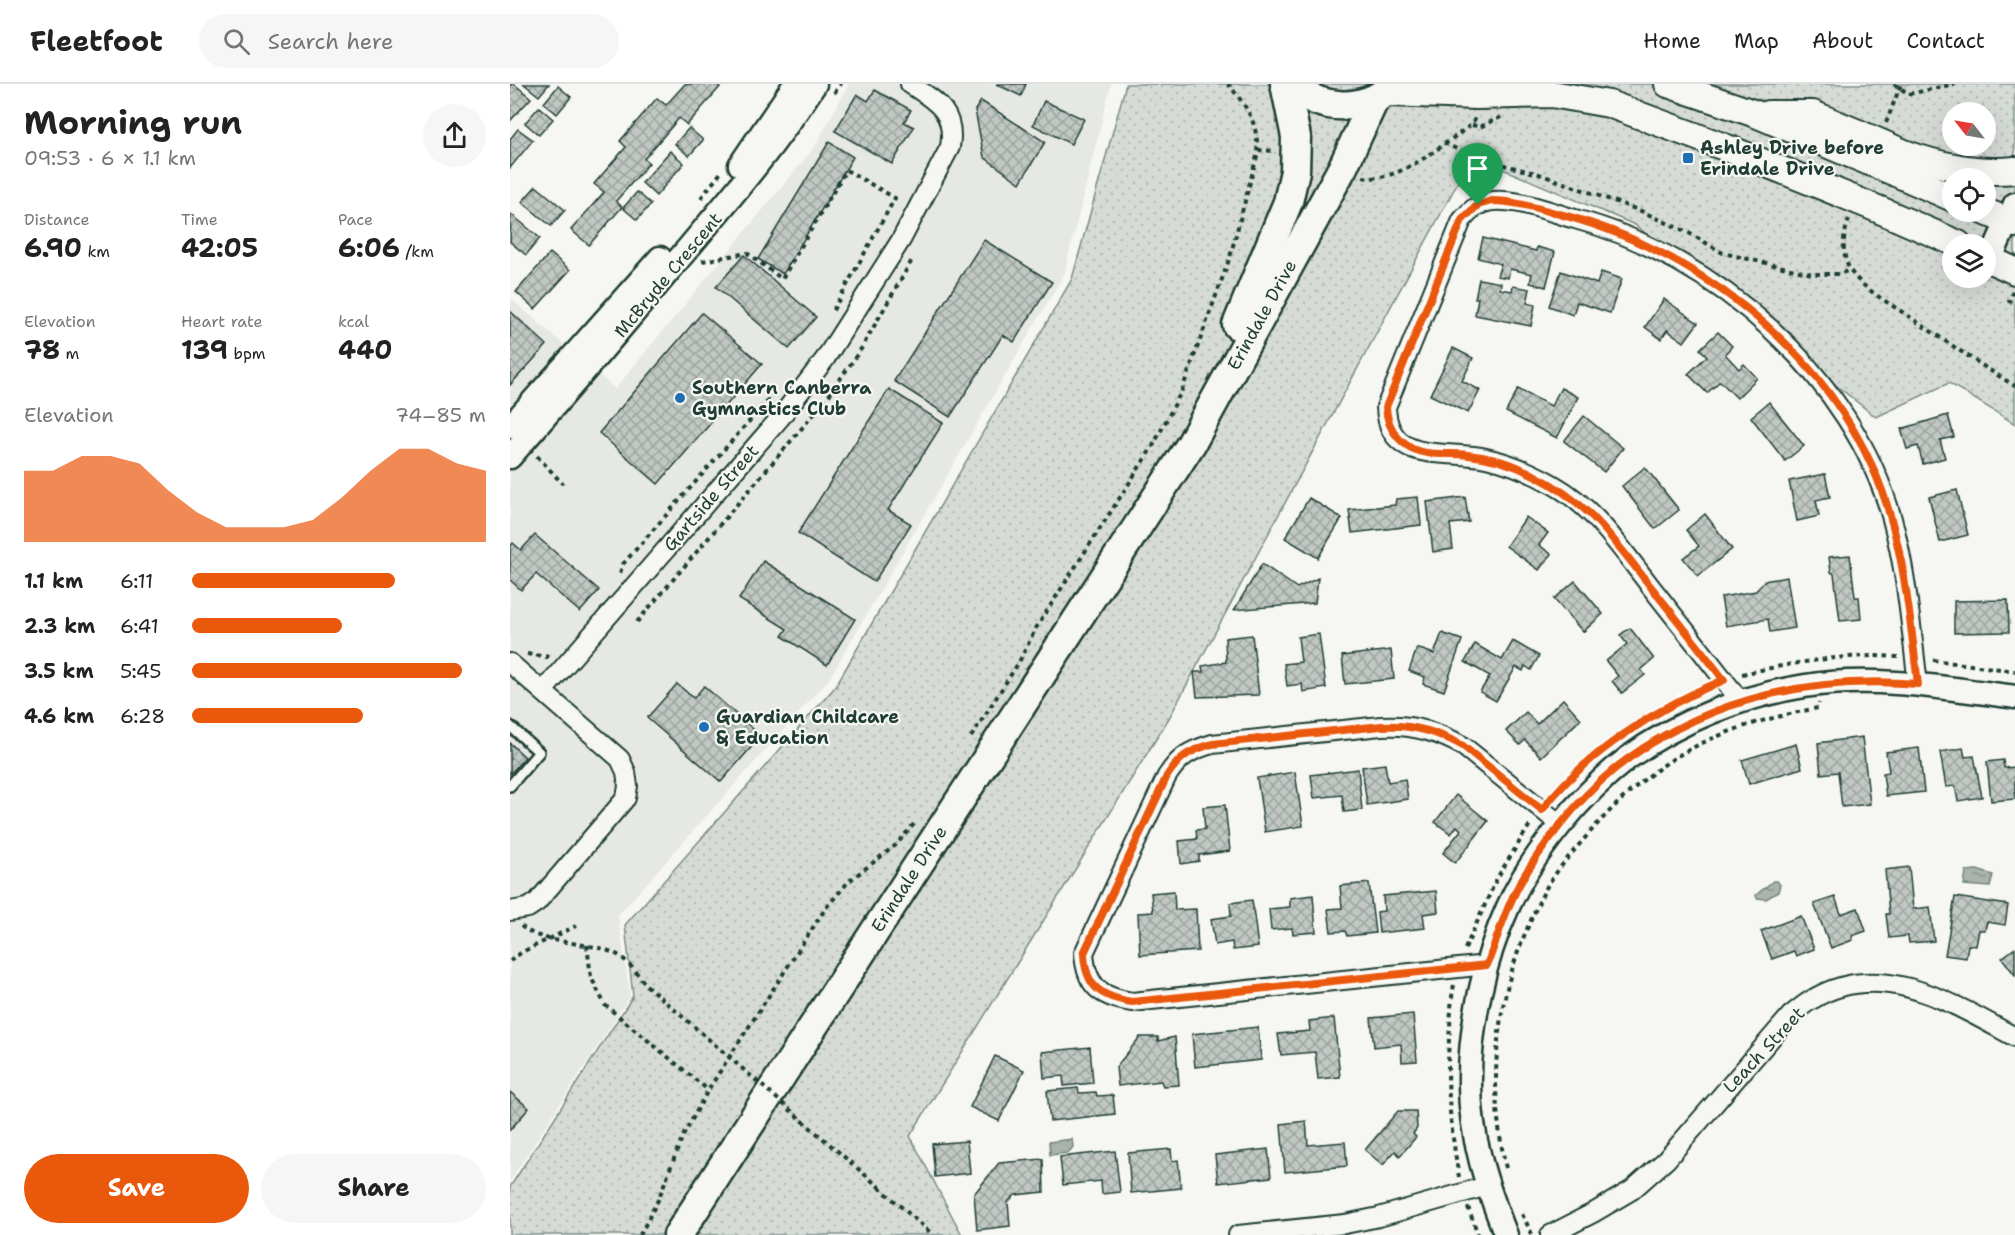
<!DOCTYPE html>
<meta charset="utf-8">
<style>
:root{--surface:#fff;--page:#f6f6f6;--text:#222;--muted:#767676;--line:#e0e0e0;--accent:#ea580c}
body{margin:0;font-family:"Shantell Sans",sans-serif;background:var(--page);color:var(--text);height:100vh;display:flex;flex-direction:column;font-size:22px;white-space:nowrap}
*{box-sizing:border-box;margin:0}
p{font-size:20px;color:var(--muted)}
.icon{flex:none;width:33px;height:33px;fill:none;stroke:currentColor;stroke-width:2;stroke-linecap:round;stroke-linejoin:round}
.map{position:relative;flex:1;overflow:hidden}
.panel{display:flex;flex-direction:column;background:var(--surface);width:510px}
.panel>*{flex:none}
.needle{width:39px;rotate:301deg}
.tools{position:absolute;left:1432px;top:18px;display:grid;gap:12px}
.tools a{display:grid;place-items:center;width:54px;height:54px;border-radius:50%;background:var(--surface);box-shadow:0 6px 24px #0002;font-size:30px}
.pin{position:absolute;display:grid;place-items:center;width:51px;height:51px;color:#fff;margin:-62px -26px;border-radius:50% 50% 50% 0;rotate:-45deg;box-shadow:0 0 6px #0007}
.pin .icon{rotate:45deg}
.round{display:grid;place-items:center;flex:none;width:63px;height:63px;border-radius:32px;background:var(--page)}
.summary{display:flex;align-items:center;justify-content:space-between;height:102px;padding:0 24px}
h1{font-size:33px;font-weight:700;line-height:45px}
.figures{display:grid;grid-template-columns:repeat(3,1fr);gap:9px;height:102px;padding:6px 24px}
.figures div{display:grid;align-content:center}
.figures b{font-size:26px;font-weight:700}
.figures small{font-size:16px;font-weight:400}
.figures p{font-size:16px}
.chart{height:168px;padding:12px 24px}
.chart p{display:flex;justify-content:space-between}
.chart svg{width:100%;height:108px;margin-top:6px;fill:var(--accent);opacity:.7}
.cta{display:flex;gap:12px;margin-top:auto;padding:12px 24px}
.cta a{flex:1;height:69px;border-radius:36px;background:var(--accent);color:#fff;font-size:24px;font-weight:700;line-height:69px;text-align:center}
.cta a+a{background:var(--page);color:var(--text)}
ul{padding:0 24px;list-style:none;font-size:20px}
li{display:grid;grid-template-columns:96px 72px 1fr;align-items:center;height:45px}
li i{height:15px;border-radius:8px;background:var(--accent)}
header{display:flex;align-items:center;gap:36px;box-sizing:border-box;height:84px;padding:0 30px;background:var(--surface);border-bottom:2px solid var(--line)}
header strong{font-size:28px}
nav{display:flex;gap:33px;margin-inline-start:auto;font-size:21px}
.search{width:420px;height:54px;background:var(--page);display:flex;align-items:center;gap:15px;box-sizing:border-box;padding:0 21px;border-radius:33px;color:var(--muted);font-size:22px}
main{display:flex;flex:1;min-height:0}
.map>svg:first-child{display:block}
.built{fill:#e6e8e4}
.park{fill:url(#park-dots);stroke:#7a8c85;stroke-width:1.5;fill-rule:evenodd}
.water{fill:url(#water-ripples);stroke:#72847d;stroke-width:1.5}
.building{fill:url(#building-cross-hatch);stroke:#1f3d34;stroke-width:1.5}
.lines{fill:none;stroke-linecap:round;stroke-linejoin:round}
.service-casing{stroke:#1f3d34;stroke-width:14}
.minor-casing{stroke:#1f3d34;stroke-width:22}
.tertiary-casing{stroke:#1f3d34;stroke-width:27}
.secondary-casing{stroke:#1f3d34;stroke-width:30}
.primary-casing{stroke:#1f3d34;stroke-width:33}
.path{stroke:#1f3d34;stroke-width:4;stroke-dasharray:4.5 4.5;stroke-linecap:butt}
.service{stroke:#f6f6f2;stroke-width:9}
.minor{stroke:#f6f6f2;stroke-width:18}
.tertiary{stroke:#f6f6f2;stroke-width:22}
.secondary{stroke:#f6f6f2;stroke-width:26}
.primary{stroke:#f6f6f2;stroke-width:28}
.secondary-bridge-casing{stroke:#1f3d34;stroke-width:30;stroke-linecap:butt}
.path-bridge{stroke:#1f3d34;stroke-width:4;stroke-dasharray:4.5 4.5;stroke-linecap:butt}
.secondary-bridge{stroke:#f6f6f2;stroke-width:26}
.route-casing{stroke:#fff;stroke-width:12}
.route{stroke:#ea580c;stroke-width:8}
.poi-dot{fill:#1f6fb2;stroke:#f6f6f2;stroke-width:2}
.labels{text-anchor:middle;stroke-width:4.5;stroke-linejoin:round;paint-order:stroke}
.poi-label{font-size:18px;font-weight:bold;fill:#1f3d34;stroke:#f6f6f2;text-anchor:start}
.street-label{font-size:18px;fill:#1f3d34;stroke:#f6f6f2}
</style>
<header>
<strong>Fleetfoot</strong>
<div class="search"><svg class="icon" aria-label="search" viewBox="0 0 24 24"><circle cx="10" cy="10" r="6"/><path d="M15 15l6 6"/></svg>Search here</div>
<nav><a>Home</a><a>Map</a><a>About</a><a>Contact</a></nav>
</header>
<main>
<section class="panel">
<div class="summary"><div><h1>Morning run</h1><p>09:53 · 6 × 1.1 km</p></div><a class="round"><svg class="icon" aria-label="share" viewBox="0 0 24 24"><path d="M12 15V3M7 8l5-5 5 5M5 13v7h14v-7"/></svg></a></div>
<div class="figures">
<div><p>Distance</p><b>6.90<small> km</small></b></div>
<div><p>Time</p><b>42:05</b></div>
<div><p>Pace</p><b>6:06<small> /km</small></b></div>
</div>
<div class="figures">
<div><p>Elevation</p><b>78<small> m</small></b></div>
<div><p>Heart rate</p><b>139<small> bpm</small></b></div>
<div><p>kcal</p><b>440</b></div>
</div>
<div class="chart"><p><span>Elevation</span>74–85 m</p>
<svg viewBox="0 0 160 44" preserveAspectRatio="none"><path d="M0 44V15L10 15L20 9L30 9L40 12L50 23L60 32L70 38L80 38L90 38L100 35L110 26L120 15L130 6L140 6L150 12L160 15V44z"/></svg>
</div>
<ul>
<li><b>1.1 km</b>6:11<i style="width:69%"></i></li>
<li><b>2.3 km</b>6:41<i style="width:51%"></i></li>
<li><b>3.5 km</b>5:45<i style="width:92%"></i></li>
<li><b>4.6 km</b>6:28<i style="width:58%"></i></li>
</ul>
<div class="cta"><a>Save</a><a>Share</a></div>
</section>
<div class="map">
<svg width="1505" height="1151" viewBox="0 0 1505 1151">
<defs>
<pattern id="park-dots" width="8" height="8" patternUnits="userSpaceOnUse" patternTransform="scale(1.5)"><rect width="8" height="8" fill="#d6dbd6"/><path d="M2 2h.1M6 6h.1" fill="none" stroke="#b7bdb8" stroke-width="1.8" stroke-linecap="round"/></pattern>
<pattern id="water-ripples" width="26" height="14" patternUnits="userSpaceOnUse" patternTransform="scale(1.5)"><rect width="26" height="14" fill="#aab3ae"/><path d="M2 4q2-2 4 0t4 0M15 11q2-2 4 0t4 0" fill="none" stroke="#8a938e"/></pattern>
<pattern id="building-cross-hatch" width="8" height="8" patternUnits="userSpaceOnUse" patternTransform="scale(1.5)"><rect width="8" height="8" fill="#c1c8c3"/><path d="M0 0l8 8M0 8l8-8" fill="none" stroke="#9ca49f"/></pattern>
</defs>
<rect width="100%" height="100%" fill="#f6f6f2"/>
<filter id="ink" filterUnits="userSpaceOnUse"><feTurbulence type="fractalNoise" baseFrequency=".0167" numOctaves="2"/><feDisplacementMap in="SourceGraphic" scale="12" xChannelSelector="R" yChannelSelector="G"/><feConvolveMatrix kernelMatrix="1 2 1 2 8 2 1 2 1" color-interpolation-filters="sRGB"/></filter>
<g filter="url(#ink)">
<polygon class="built" points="339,0 601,0 554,190 319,595 108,831 120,912 0,1097 0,214 105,305 304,64"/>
<path class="park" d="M616,0H1505V340L1439,299L1366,333L1125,141L962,72L659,634L400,1052L452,1151H0V1103L123,912L115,841L325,603L562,195ZM1443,28H1476V62H1443ZM1443,94H1476V128H1443ZM1443,160H1476V194H1443Z"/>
<g class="water">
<polygon points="1467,786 1483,791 1480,803 1454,801 1456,787"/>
<polygon points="1263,797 1267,797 1270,801 1268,808 1256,815 1247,814 1246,811"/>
<polygon points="562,1055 563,1063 558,1069 540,1071 539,1058"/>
</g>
<g class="building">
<polygon points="0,0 4,0 21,14 0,37"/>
<polygon points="14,0 39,0 29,12"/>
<polygon points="175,0 207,0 210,3 177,41 169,34 134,75 139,79 106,117 112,123 79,161 61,146 94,108 84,100 116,63 110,57 147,14 156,21"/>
<polygon points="486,0 516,0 511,12"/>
<polygon points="48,2 61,13 47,30 34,19"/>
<polygon points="365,6 401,26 394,38 404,43 382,80 325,47 347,10 358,17"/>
<polygon points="471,17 535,58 510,99 474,73 465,26"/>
<polygon points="534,17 574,35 561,60 523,41"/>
<polygon points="29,23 43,35 29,51 15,39"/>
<polygon points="179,44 193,56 179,72 165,60"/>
<polygon points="8,45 23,56 0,84 0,55"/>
<polygon points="319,58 343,73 273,190 248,175"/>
<polygon points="160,67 174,79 146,112 132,99"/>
<polygon points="26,102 55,126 41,142 12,118"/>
<polygon points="127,108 141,120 127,136 113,124"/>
<polygon points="1,130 30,154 16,171 0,158"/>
<polygon points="973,154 1026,167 1027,163 1045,168 1036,203 1020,199 1022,190 1000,185 998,194 987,192 991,180 968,174"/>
<polygon points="474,156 542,198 504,258 493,251 440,333 384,297"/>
<polygon points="40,169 60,186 25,225 6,208"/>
<polygon points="234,171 306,233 279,265 206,203"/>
<polygon points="1051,187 1087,200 1091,188 1112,195 1100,229 1067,218 1063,231 1039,222"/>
<polygon points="969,195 991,199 990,205 1002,207 1003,202 1020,205 1017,219 1025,221 1021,242 965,231 968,214 965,214"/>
<polygon points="1154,215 1188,239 1174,258 1157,246 1151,255 1135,243"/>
<polygon points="0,227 37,261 0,301"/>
<polygon points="192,229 252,280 148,400 89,349"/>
<polygon points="1208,248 1222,262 1215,270 1229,285 1234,280 1247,294 1227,314 1210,297 1197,309 1178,290 1197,272 1190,265"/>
<polygon points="943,264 963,274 952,297 970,306 958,329 920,311"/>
<polygon points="1051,304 1068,313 1047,354 996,328 1008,305 1041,322"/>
<polygon points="379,305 433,339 378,426 401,440 364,498 288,449"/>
<polygon points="1259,318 1294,362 1275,377 1241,333"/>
<polygon points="1438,331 1444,353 1430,356 1435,374 1413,380 1408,362 1397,365 1391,345"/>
<polygon points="1074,332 1113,364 1094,388 1054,357"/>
<polygon points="1135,383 1169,426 1145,445 1112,402"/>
<polygon points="1315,390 1320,413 1306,416 1309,432 1287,437 1279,397"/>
<polygon points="1447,406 1458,451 1430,458 1419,413"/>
<polygon points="908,413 911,441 842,449 839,426 885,421 886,415"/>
<polygon points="955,413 959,438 940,440 943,465 923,468 917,418"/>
<polygon points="799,414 832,434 808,474 775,454"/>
<polygon points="1195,430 1222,465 1188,492 1173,474 1189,462 1176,446"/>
<polygon points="1016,433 1038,449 1029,461 1041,470 1029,486 996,462"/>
<polygon points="25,451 89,506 70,528 26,490 11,506 0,496 0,463 3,459 11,466"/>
<polygon points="1340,471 1345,513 1349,513 1351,535 1330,537 1324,490 1321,488 1319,473"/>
<polygon points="253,477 345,535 317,581 272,552 277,545 229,515"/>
<polygon points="752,480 787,504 808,494 805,519 724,526"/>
<polygon points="1277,493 1285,544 1260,548 1258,535 1216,542 1211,513 1246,507 1254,497"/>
<polygon points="1065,497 1093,530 1073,548 1044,515"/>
<polygon points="1498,516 1499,548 1444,549 1444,517"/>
<polygon points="1120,544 1144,575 1131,586 1135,591 1112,609 1102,597 1108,592 1096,577 1117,560 1110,551"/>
<polygon points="932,549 952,556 934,607 913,600 915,593 899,587 907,564 924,570"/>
<polygon points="809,550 816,604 793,608 792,600 777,602 774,580 791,578 788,553"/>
<polygon points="742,551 749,611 687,613 684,588 693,588 692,582 716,578 715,554"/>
<polygon points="1003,557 1029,572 1021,586 1015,582 1013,587 1006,583 986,617 970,608 980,592 955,578 965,560 992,576"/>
<polygon points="881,566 884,595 835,600 832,572"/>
<polygon points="167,600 184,614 194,602 251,652 211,698 137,634"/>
<polygon points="1053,615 1071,635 1031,673 1015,656 1010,661 996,647 1016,628 1027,640"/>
<polygon points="1352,653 1360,720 1332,723 1328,688 1311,690 1308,659"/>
<polygon points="0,659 15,673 0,690"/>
<polygon points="1286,660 1292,684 1239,700 1232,676"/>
<polygon points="1409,664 1414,708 1376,712 1373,689 1379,688 1376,668"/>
<polygon points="1453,664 1455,673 1464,672 1472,713 1448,717 1445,702 1436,703 1430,668"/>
<polygon points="1493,676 1494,684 1505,683 1505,715 1481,717 1477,678"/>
<polygon points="875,680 878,698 895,695 898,715 857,721 852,683"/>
<polygon points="848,685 852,726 834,728 832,711 804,714 801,691"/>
<polygon points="785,688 793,742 755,748 747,694"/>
<polygon points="946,711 978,737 945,779 933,769 951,746 947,742 941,750 925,738"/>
<polygon points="715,721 720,767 689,771 689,777 671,780 669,757 687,755 686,746 695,745 693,723"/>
<polygon points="1399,783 1403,825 1420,823 1424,857 1399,859 1398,852 1379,854 1376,830 1379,830 1375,786"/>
<polygon points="859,799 865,849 837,852 835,847 821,848 818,825 832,824 830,802"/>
<polygon points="664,807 665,826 686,825 688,867 630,871 628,829 643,828 641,809"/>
<polygon points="926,807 928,828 913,830 915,844 869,849 867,828 874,827 873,812"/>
<polygon points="803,811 806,848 783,850 782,844 761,846 759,825 780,823 780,814"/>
<polygon points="1325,813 1331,830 1348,824 1356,847 1342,852 1343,856 1321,864 1304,820"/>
<polygon points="1445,813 1498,821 1495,841 1477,838 1475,846 1469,846 1466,862 1458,861 1456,874 1435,871"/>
<polygon points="742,816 748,863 723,866 722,858 705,861 701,835 721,832 720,819"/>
<polygon points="1291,832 1304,865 1286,872 1284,867 1262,875 1251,847"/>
<polygon points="1505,864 1505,891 1492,874"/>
<polygon points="903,930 907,977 892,978 891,960 864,963 861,934"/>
<polygon points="824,934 830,993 808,995 805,968 771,971 768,950 800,947 799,937"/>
<polygon points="748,943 751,976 685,983 682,950"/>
<polygon points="630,953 648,953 648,957 665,953 669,1001 653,1002 651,997 608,1002 606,983"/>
<polygon points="580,963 583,999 554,1002 553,992 534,994 532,968"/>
<polygon points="485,972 514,986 489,1037 460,1023"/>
<polygon points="568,1004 569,1009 586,1008 587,1012 603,1011 605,1030 540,1037 537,1007"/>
<polygon points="0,1008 19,1024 0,1046"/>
<polygon points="888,1027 906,1027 907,1044 903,1050 906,1053 890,1072 885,1067 873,1081 855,1066"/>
<polygon points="796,1037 798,1061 835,1058 837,1082 775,1088 771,1040"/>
<polygon points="457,1057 460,1089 425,1093 422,1060"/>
<polygon points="661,1065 662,1077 668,1076 671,1104 621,1109 618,1069"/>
<polygon points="758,1065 761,1093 708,1099 705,1071"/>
<polygon points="605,1067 610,1108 592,1110 591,1097 553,1101 550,1073"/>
<polygon points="533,1075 534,1108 505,1111 498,1118 500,1142 467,1146 464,1110 489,1079"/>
</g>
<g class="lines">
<g class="service-casing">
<polyline id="service" points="0,642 29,668 0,702"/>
</g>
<g class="minor-casing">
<g id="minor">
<polyline points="0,579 110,675 116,688 118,702 116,714 27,818 18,824 0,827"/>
<path d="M33,607L270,334L315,275L391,156L440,63C446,28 426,17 400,0"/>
<path d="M1231,618C1201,579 1171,541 1141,503C1112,466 1085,424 1044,401C1023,389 1000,379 976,374C938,365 878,382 876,323L952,136C957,131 962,124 969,121C993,108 1040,128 1065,135C1205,172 1343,293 1382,435C1397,489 1401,545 1408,600"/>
<path d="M977,881L622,918C590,913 576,902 574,869L657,692C670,672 679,667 702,660L871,642C900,640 927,647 953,662L1051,741"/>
<polyline points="728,1151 835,1140 869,1133 977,1102"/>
<path d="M1040,1151L1083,1129L1122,1106L1156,1076L1281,931C1288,926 1295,919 1303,915C1372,873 1445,921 1505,953"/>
</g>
</g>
<g class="tertiary-casing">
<g id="tertiary">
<polyline points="230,81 285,0"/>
<polyline points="1480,176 1505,120"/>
<polyline points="0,343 150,174"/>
<path d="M0,373C57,308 113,242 168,176C217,118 264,64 305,0"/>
<path d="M996,1151C977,1103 960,1053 960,1001C959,944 974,875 998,823C1021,771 1072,709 1118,674C1168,637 1233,612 1295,602C1365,591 1436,604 1505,613"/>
</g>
</g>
<g class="secondary-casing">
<g id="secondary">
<polyline points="1158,0 1246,30 1340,70"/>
<polyline points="876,9 967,12 1042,10 1099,20 1217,64 1324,107"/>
<polyline points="1258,30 1303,30 1348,49"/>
<path d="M1394,69C1428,82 1469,90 1505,86"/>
<polyline points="1386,89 1443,114"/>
<polyline points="1370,126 1448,160"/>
<polyline points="1476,128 1505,140"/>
<polyline points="1476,174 1505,187"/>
</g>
</g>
<g class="primary-casing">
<g id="primary">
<path d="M780,0C810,27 855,30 885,0"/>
<polyline points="727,241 778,118 785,87 786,53 775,0"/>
<polyline points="168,1151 681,360 833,83 864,16"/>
</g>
</g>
<g class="path">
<polyline points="1384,0 1399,10 1445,0"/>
<polyline points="324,9 331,0"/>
<polyline points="1376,39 1391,0"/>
<polyline points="962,41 970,43 991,33"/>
<polyline points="934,59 966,74 1029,90 1131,127 1179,149 1213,169 1302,190 1329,190 1340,186"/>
<polyline points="748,66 765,67"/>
<path d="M853,93C888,100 933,60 961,41L966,33"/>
<polyline points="191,114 212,87"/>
<path d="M1339,135C1333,152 1331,167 1339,184C1349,203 1382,221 1400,233C1435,257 1469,280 1505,302"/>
<polyline points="192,177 237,169 272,195 336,86 385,114 322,228"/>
<polyline points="1503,207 1499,217 1505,219"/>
<polyline points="27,372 53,400"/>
<polyline points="110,489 113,480 265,308"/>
<polyline points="127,538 315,317 351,265 402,176"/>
<polyline points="17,570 37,573 38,571"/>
<polyline points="1423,576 1505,587"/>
<path d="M1232,590C1283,579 1336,569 1388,573"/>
<polyline points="1148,629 1197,603"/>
<path d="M461,653L509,578L526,544L643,362L672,306L720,173L747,72C749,40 738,24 718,0"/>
<polyline points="1042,712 1068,689"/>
<path d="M11,842C34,862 78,856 106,870C118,876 128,891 136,901"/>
<polyline points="77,861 81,893 95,921 198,1006"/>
<polyline points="955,865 987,794 1021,739"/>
<polyline points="0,877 12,868 66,842"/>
<path d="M944,901C941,914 941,929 940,942C935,997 940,1040 949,1093"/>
<path d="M996,1084C977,1000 985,914 1021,836C1028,820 1034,805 1044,792C1055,776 1069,761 1082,746C1108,717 1137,690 1171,670C1213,646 1261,633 1308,624L1309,619"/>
<polyline points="369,1103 423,1151"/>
<polyline points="958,1123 968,1151"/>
<polyline points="1012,1130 1022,1150"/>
<polyline points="130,1151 148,1116 172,1054 198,1006 315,825 339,797 386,761 404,740"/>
</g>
<use href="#service" class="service"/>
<use href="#minor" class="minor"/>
<use href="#tertiary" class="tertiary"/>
<use href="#secondary" class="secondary"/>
<use href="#primary" class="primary"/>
<g class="secondary-bridge-casing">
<g id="secondary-bridge">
<polyline points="1348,49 1394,69"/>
<polyline points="1340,70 1386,89"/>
<polyline points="1324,107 1370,126"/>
</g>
</g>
<polyline class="path-bridge" points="136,901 369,1103"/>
<use href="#secondary-bridge" class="secondary-bridge"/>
</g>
</g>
<g class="lines" filter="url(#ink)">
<g class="route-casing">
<path id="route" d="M982,117C1006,117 1029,125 1053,131C1182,166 1307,259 1363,384C1393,452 1399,527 1408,600C1305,592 1204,613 1119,674C1079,702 1042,748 1016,789C998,817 989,849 977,881L622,918C590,913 575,902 574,869L657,692C670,672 679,667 702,660L871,642C900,640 927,647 953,662L1032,726C1074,670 1150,622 1214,596C1190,565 1166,534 1141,503C1103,455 1080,419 1024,391C1004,380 981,373 958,371C945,369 931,371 917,369C893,366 877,346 876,323L952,136L968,121Z"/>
</g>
<use href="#route" class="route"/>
</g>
<g class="poi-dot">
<rect x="1172" y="68" width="12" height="12" rx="3"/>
<circle cx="170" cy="314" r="6"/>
<circle cx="194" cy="643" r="6"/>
</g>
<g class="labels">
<g class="poi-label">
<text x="1190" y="70">Ashley Drive before<tspan x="1190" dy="21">Erindale Drive</tspan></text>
<text x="182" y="310">Southern Canberra<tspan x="182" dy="21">Gymnastics Club</tspan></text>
<text x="206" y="639">Guardian Childcare<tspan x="206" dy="21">&amp; Education</tspan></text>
</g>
<g class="street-label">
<text transform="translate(158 191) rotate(-50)" y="6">McBryde Crescent</text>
<text transform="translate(752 231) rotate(-61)" y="6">Erindale Drive</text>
<text transform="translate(201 414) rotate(-49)" y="6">Gartside Street</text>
<text transform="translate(399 795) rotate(-57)" y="6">Erindale Drive</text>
<text transform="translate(1254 966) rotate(-47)" y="6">Leach Street</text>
</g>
</g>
</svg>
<div class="tools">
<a><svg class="needle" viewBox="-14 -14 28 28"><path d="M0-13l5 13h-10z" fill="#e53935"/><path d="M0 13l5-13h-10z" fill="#767676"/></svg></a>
<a><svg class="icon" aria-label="locate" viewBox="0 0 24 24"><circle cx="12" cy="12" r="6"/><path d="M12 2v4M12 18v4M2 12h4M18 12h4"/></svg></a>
<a><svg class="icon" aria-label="layers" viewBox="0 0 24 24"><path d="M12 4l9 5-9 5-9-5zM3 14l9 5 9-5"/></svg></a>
</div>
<div class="pin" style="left:968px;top:121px;background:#1e9e55"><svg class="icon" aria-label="arrive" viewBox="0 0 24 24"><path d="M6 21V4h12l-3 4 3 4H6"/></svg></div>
</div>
</main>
